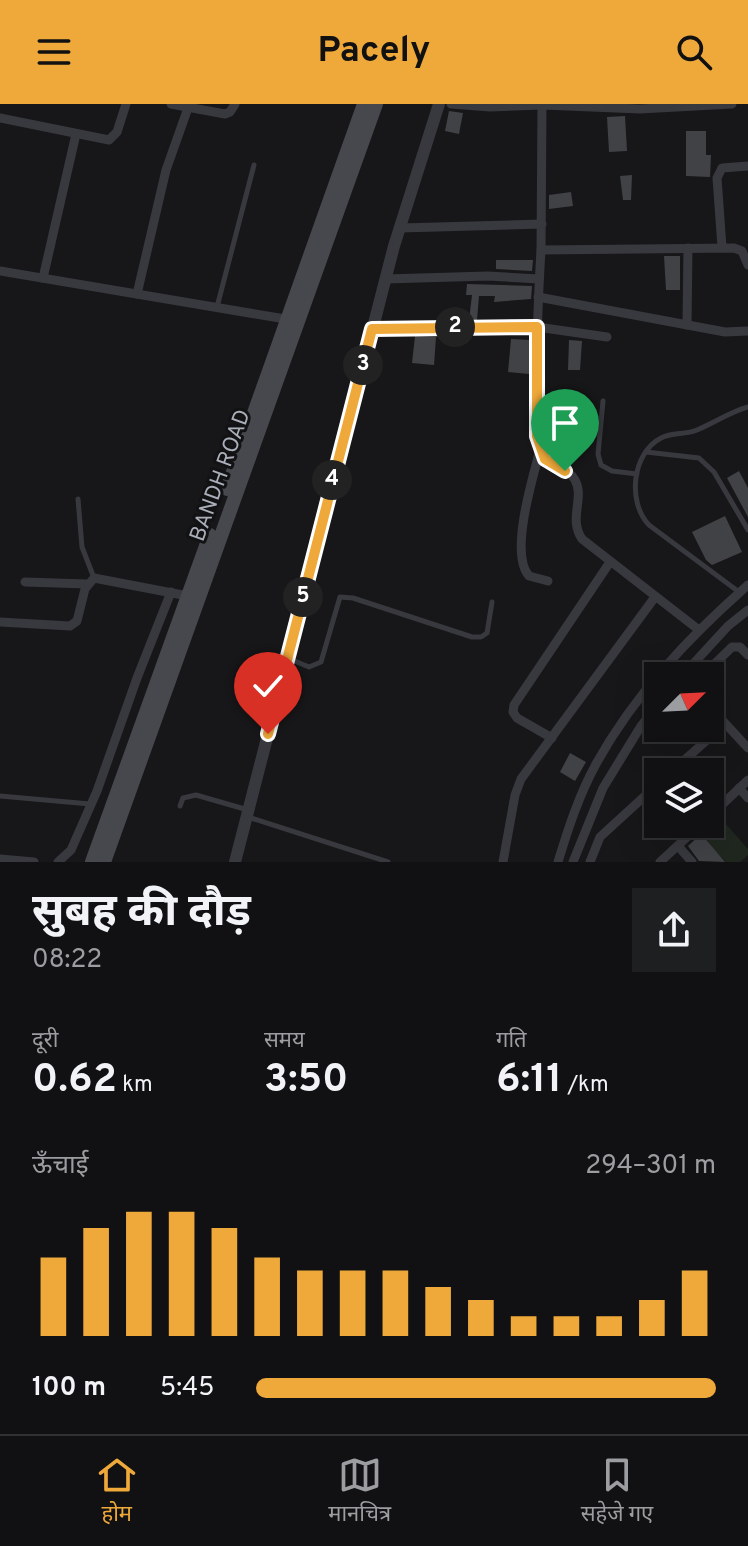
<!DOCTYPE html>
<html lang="hi">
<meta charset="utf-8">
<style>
:root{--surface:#111113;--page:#1e1f21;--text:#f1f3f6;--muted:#9c9da0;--line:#303133;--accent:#eea93a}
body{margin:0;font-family:Overpass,"Noto Sans Devanagari",sans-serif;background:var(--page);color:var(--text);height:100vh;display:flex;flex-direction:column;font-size:30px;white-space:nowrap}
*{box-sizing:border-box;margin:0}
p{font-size:26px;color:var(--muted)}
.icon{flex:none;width:44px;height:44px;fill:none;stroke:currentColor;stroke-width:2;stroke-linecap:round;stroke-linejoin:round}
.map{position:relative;height:758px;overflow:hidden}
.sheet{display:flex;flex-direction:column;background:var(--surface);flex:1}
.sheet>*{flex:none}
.needle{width:52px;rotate:66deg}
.buttons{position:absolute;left:644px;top:558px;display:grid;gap:16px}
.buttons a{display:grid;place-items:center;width:80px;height:80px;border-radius:0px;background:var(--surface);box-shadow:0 8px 32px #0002,0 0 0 2px var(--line);font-size:40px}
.pin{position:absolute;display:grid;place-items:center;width:68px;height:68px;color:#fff;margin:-82px -34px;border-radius:50% 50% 50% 0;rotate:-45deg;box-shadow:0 0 8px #0007}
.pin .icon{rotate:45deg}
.km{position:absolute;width:40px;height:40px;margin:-20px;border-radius:50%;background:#222;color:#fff;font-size:22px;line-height:40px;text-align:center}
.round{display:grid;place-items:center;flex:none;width:84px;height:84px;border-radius:0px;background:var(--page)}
.headline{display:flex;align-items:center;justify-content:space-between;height:136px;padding:0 32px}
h1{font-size:44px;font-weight:700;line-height:60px}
.figures{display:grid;grid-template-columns:repeat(3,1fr);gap:12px;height:136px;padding:8px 32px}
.figures div{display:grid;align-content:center}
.figures b{font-size:40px;font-weight:700}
.figures small{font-size:22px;font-weight:400}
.figures p{font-size:22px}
.chart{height:224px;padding:16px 32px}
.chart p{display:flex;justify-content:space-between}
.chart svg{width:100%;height:144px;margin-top:8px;stroke:var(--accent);stroke-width:6}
ul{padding:0 32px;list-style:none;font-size:26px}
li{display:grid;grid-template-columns:128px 96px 1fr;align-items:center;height:60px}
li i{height:20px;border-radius:10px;background:var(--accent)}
header{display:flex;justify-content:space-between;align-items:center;height:104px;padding:0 32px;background:var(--accent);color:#111;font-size:36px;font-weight:700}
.tabs{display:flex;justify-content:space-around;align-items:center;height:112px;border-top:2px solid var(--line);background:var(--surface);font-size:22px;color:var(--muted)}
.tabs a{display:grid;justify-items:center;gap:4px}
.tabs .on{color:var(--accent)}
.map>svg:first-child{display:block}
.green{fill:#1f271f}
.building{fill:#414246}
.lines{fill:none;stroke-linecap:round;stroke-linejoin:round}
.service{stroke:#38393e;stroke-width:5}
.minor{stroke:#38393e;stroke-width:9}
.tertiary{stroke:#38393e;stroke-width:12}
.secondary{stroke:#46484d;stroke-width:14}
.route-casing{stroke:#fff;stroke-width:16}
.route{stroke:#eea93a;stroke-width:10}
.labels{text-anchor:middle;stroke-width:6;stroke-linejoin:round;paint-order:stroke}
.street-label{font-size:22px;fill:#a9aeb8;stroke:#121214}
</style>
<header><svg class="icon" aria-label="menu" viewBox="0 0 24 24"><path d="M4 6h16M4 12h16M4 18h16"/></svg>Pacely<svg class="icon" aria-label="search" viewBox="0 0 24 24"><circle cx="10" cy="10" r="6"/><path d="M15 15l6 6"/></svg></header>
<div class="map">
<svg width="748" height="758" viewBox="0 0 748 758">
<rect width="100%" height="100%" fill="#171719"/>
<polygon class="green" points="717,710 748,745 748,751 740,758 726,758 698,727 710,720 710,717"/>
<g class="building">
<polygon points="449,7 463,9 459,30 445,27"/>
<polygon points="625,12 627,47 609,48 607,13"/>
<polygon points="686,27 706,27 706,51 711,51 710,73 686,72"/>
<polygon points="632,71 631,96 623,96 620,72"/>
<polygon points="571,88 573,102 549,105 549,91"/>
<polygon points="664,152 680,152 680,186 666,186"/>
<polygon points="496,156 533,156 532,167 496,165"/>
<polygon points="467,180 532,182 531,195 494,198 495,192 479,192 477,216 469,216 472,191 466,191"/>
<polygon points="415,232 436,233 434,261 412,259"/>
<polygon points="511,235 530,236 529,270 508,268"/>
<polygon points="569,236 582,237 580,266 568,266"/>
<polygon points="562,293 571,294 564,350 550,348 556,299 562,299"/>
<polygon points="739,367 748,384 748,413 727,374"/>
<polygon points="725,412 742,448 712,461 706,456 692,428"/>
<polygon points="570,649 586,658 575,677 560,668"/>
<polygon points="701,730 715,746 725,758 699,757 688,742"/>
</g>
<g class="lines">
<g class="service">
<polyline points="217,203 254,61"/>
<polyline points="603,297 598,350 601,361 612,367 637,370"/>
<polyline points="646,348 699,354 714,368 748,426"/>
<polyline points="78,395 82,443 94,474"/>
<path d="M739,488L649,421C627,398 632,349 661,334C672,328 685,331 697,326C714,319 730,308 748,303"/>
<polyline points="287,554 309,563 321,558 340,493 353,494 472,533 481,533 487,529 492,498"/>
<polyline points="0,692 90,700"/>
<polyline points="180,702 183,694 196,691 248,706"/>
<polyline points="248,713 388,758"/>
</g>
<g class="minor">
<polyline points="171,0 225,10 230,8 235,0"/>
<polyline points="451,0 490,3 542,1 541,146 734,144 742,147 748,161"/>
<polyline points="542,1 640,5 732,0"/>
<polyline points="0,14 109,36 117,28 126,0"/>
<polyline points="400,124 542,120"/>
<polyline points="722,143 717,74 722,64 748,62"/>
<path d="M541,146C538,196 536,245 537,295C537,310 534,329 539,344C545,362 567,361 575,376C585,394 568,414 582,435L699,526"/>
<polyline points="0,167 291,216"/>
<polyline points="43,174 76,30"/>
<polyline points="385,175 488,172 539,175"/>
<polyline points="137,190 166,66 188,4"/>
<polyline points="538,193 725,228 748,227"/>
<polyline points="687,221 688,144"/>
<polyline points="372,225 537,223 607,233"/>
<path d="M540,346C533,373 509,450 529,472L548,477"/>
<polyline points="25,478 87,480"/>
<polyline points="0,518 70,522 77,517 85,485 94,474 188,492"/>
<polyline points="682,572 728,522 748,506"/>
<polyline points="702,572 732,543 740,543 748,551"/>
<polyline points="710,603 748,644"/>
<polyline points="552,634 517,614 513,608 514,601 610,458"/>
<polyline points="671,668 725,620"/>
<polyline points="739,684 748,694"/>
<polyline points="710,712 748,676"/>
<polyline points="678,742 692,758"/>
<polyline points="0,755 34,758"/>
<polyline points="58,758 71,746 97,687 137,574 171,488"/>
<polyline points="503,758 515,691 521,675 655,493"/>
<path d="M558,758C568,725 579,691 596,660C634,591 689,533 748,481"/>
<polyline points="573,758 603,684 641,622 658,601"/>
<polyline points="590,758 600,733 658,680"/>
<polyline points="660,758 701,720"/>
</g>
<polyline class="tertiary" points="235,758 394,142 439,0"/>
<g class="secondary">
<polyline points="227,385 364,0"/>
<polyline points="92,758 210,431"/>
<polyline points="104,758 376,0"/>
</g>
</g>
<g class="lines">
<g class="route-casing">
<polyline id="route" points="268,630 372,225 537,223 537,332 545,355 565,367"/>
</g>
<use href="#route" class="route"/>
</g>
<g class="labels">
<g class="street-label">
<text transform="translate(219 371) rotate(-70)" y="8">BANDH ROAD</text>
</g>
</g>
</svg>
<div class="buttons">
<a><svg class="needle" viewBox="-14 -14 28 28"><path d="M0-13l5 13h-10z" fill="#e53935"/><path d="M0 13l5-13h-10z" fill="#9c9da0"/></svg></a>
<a><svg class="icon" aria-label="layers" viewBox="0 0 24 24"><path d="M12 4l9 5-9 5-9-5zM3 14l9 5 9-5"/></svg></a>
</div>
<div class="pin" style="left:565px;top:367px;background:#1e9e55"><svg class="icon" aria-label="arrive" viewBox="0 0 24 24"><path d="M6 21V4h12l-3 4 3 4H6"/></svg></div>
<div class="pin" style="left:268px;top:630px;background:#d93025"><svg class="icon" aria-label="check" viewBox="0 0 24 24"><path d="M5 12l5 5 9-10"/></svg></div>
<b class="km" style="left:455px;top:223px">2</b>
<b class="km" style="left:363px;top:261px">3</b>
<b class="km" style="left:332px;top:376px">4</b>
<b class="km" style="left:303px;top:493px">5</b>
</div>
<section class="sheet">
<div class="headline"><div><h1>सुबह की दौड़</h1><p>08:22</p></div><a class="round"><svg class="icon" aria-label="share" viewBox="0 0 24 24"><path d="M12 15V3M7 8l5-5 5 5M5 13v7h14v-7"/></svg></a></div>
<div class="figures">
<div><p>दूरी</p><b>0.62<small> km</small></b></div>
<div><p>समय</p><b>3:50</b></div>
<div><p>गति</p><b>6:11<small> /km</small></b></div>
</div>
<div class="chart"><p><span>ऊँचाई</span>294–301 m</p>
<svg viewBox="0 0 160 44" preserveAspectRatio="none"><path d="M5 44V20M15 44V11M25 44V6M35 44V6M45 44V11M55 44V20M65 44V24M75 44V24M85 44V24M95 44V29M105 44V33M115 44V38M125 44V38M135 44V38M145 44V33M155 44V24"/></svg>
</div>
<ul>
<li><b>100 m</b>5:45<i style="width:100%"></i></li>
</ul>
</section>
<nav class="tabs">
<a class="on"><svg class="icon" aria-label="home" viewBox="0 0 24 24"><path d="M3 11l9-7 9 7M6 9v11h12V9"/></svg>होम</a>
<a><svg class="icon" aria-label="map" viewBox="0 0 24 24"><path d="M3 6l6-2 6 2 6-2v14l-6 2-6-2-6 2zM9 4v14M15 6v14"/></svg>मानचित्र</a>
<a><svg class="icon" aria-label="saved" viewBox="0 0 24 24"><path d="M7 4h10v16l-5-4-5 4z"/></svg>सहेजे गए</a>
</nav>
